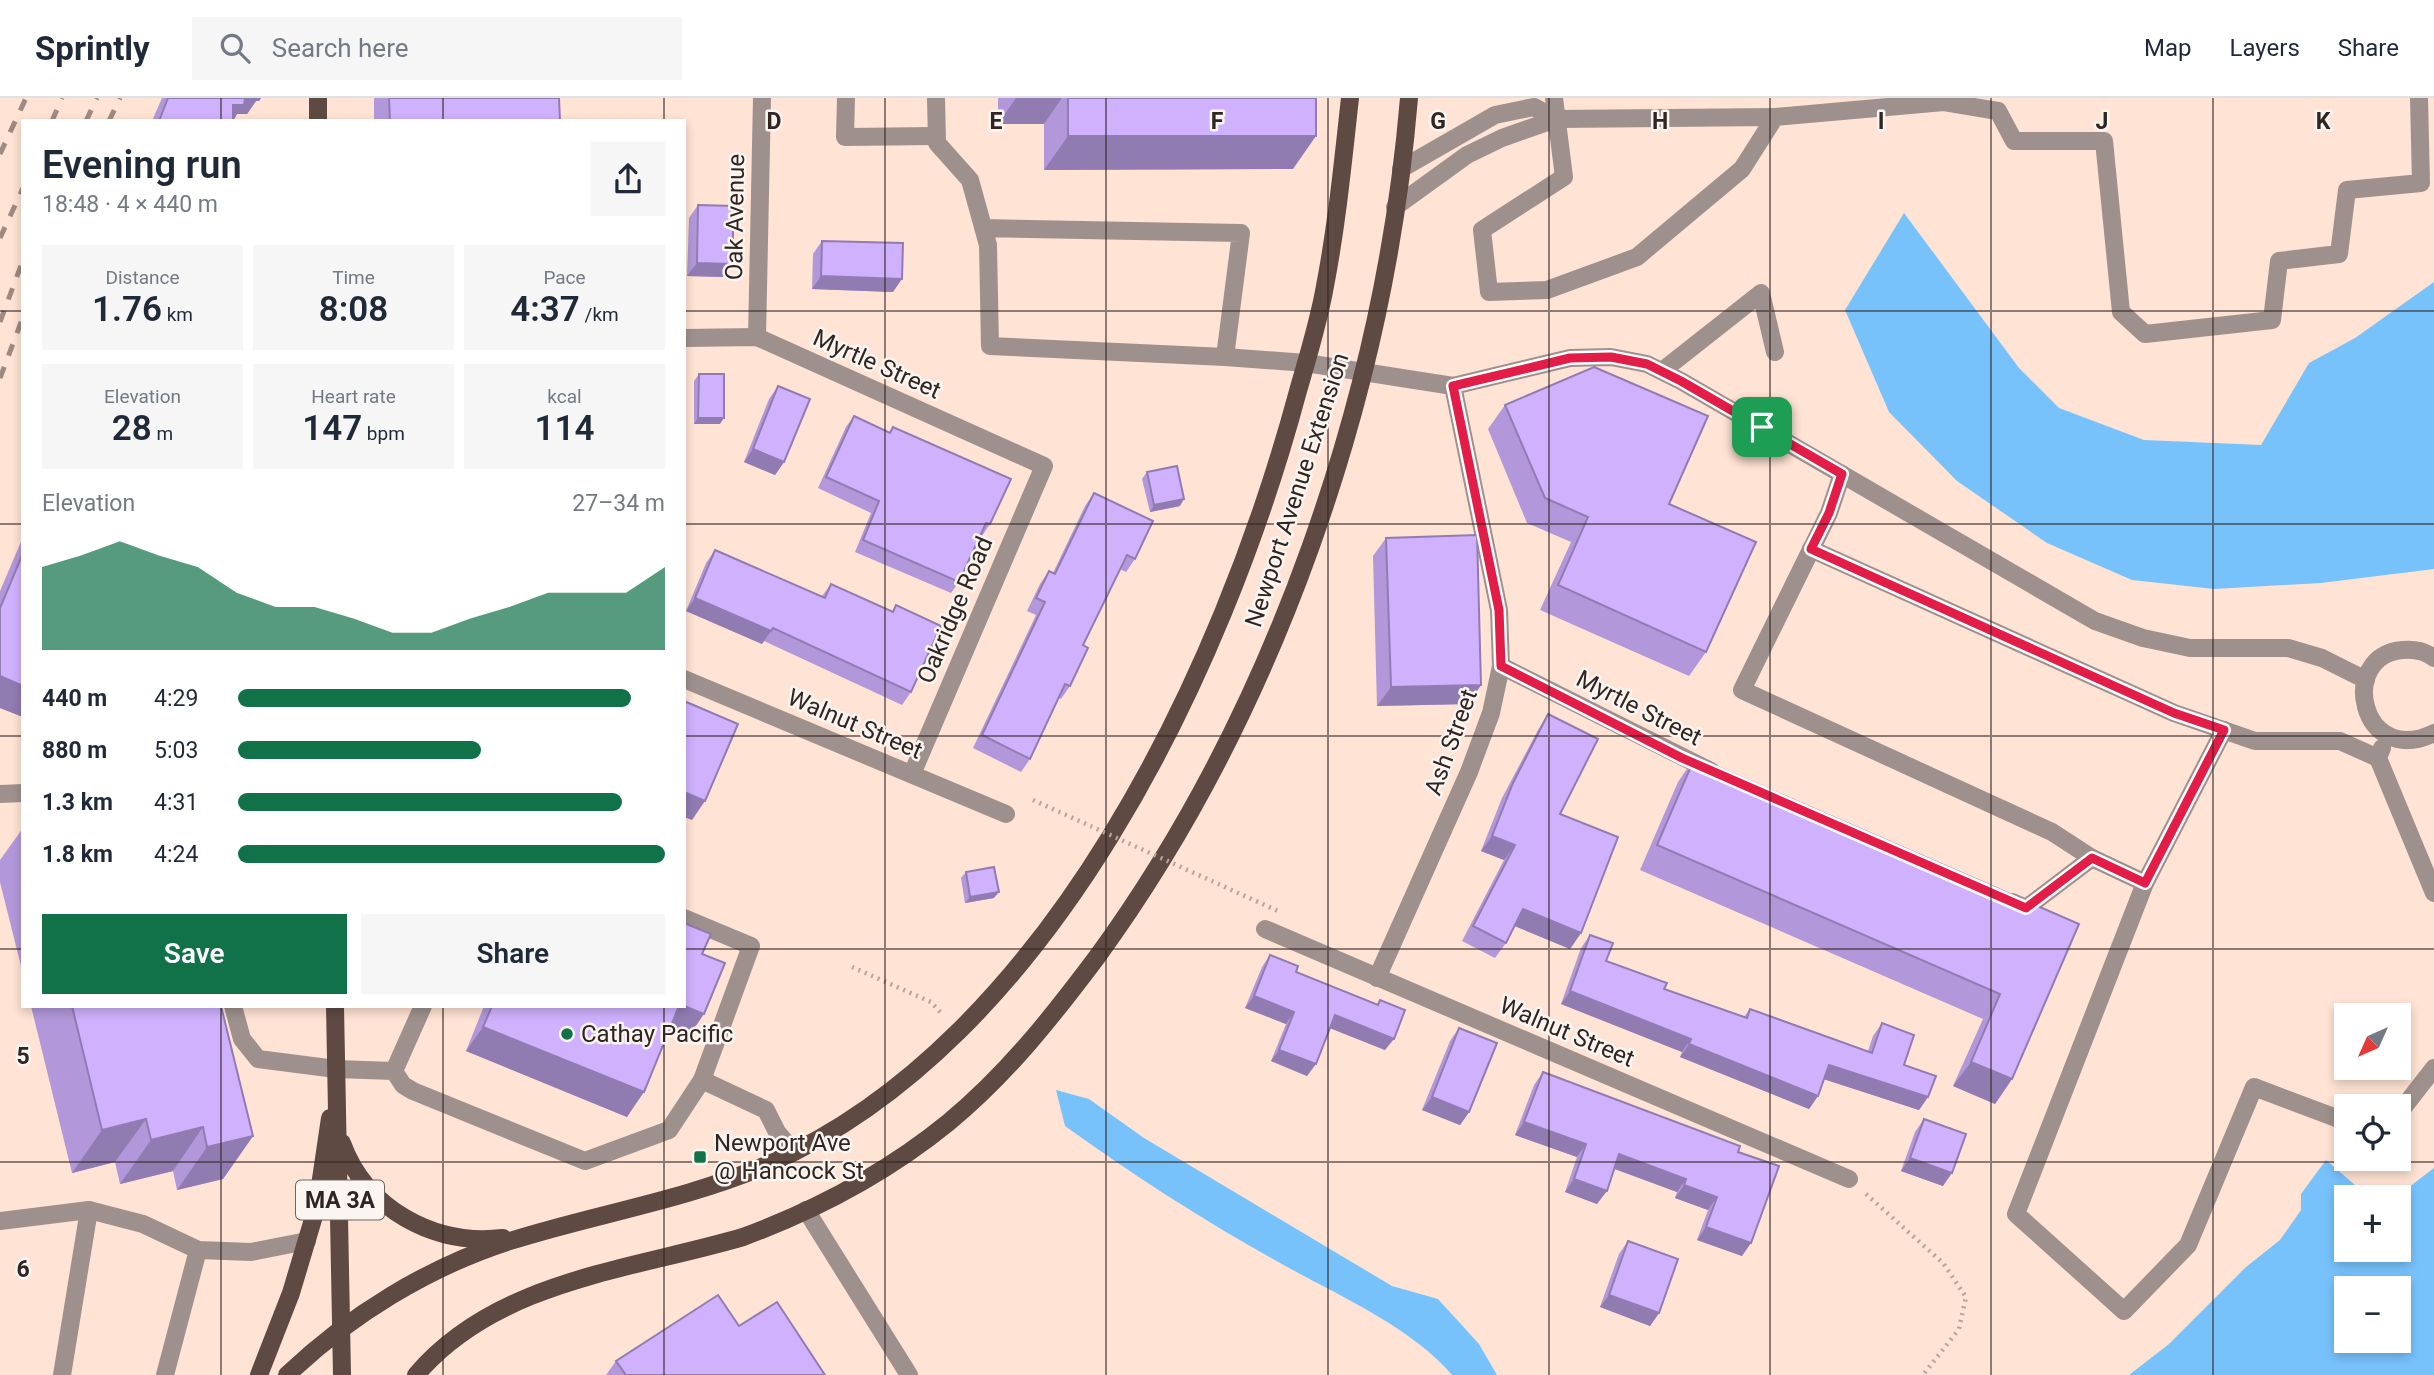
<!DOCTYPE html>
<meta charset="utf-8">
<style>
:root{--surface:#fff;--page:#f6f6f7;--text:#1f2937;--muted:#747a83;--line:#e0e1e3;--accent:#117249}
body{margin:0;font-family:Roboto,sans-serif;background:var(--page);color:var(--text);height:100vh;display:flex;flex-direction:column;font-size:26px;white-space:nowrap}
*{box-sizing:border-box;margin:0}
p{font-size:23px;color:var(--muted)}
.icon{flex:none;width:38px;height:38px;fill:none;stroke:currentColor;stroke-width:2;stroke-linecap:round;stroke-linejoin:round}
.map{position:relative;flex:1;overflow:hidden}
.details{position:absolute;left:21px;top:21px;width:665px;height:889px;display:flex;flex-direction:column;background:var(--surface);border-radius:0px;box-shadow:0 4px 10px #0003}
.details>*{flex:none}
.needle{width:46px;rotate:225deg}
.controls{position:absolute;left:2334px;top:905px;display:grid;gap:14px}
.controls a{display:grid;place-items:center;width:77px;height:77px;border-radius:0px;background:var(--surface);box-shadow:0 4px 10px #0003;font-size:35px}
.pin{position:absolute;display:grid;place-items:center;width:60px;height:60px;color:#fff;margin:-30px;border-radius:14px;box-shadow:0 4px 10px #0006}
.round{display:grid;place-items:center;flex:none;width:74px;height:74px;border-radius:0px;background:var(--page)}
.headline{display:flex;align-items:center;justify-content:space-between;height:119px;padding:0 21px}
h1{font-size:38px;font-weight:600;line-height:52px}
.stats{display:grid;grid-template-columns:repeat(3,1fr);gap:10px;height:119px;padding:7px 21px}
.stats div{display:grid;align-content:center;border-radius:0px;background:var(--page);text-align:center}
.stats b{font-size:35px;font-weight:600}
.stats small{font-size:19px;font-weight:400}
.stats p{font-size:19px}
.chart{height:196px;padding:14px 21px}
.chart p{display:flex;justify-content:space-between}
.chart svg{width:100%;height:126px;margin-top:7px;fill:var(--accent);opacity:.7}
.action{display:flex;gap:14px;margin-top:auto;padding:14px 21px}
.action a{flex:1;height:80px;border-radius:0px;background:var(--accent);color:#fff;font-size:28px;font-weight:600;line-height:80px;text-align:center}
.action a+a{background:var(--page);color:var(--text)}
ul{padding:0 21px;list-style:none;font-size:23px}
li{display:grid;grid-template-columns:112px 84px 1fr;align-items:center;height:52px}
li i{height:18px;border-radius:9px;background:var(--accent)}
header{display:flex;align-items:center;gap:42px;box-sizing:border-box;height:98px;padding:0 35px;background:var(--surface);border-bottom:2px solid var(--line)}
header strong{font-size:33px}
nav{display:flex;gap:38px;margin-inline-start:auto;font-size:24px}
.search{width:490px;height:63px;background:var(--page);display:flex;align-items:center;gap:18px;box-sizing:border-box;padding:0 24px;border-radius:0px;color:var(--muted);font-size:26px}
.map>svg:first-child{display:block}
.water{fill:#78c2fc;fill-rule:evenodd}
.lines{fill:none;stroke-linecap:round;stroke-linejoin:round}
.path{stroke:#baa398;stroke-width:4.5;stroke-dasharray:2 5;stroke-linecap:butt}
.minor{stroke:#9e918d;stroke-width:18}
.major{stroke:#5f4943;stroke-width:18}
.rail{stroke:#9e8a80;stroke-width:5;stroke-dasharray:12 12;stroke-linecap:butt}
.path-bridge{stroke:#baa398;stroke-width:4.5;stroke-dasharray:2 5;stroke-linecap:butt}
.wall{fill:#b298da}
.shaded-wall{fill:#917cb2}
.building{fill:#cfb1fe;stroke:#917cb2;stroke-width:2}
.route-casing{stroke:#fff;stroke-width:14}
.route{stroke:#e11d48;stroke-width:9}
.grid{fill:none;stroke:#302520;stroke-width:2;stroke-opacity:0.55}
.poi-dot{fill:#117249;stroke:#fbf5f2;stroke-width:2.5}
.labels{text-anchor:middle;stroke-width:5;stroke-linejoin:round;paint-order:stroke}
.shield{fill:#fbf5f2;stroke:#6d635f;stroke-width:2}
.shield-label{font-size:23px;font-weight:bold;fill:#302520}
.street-label{font-size:24px;fill:#302520;stroke:#fbf5f2}
.poi-label{font-size:24px;fill:#302520;stroke:#fbf5f2;text-anchor:start}
.grid-label{font-size:23px;text-anchor:middle;font-weight:bold;fill:#302520;stroke:#fbf5f2;stroke-width:5;stroke-linejoin:round;paint-order:stroke}
</style>
<header>
<strong>Sprintly</strong>
<div class="search"><svg class="icon" aria-label="search" viewBox="0 0 24 24"><circle cx="10" cy="10" r="6"/><path d="M15 15l6 6"/></svg>Search here</div>
<nav><a>Map</a><a>Layers</a><a>Share</a></nav>
</header>
<div class="map">
<svg width="2434" height="1277" viewBox="0 0 2434 1277">
<rect width="100%" height="100%" fill="#ffe3d4"/>
<g class="water">
<polygon points="1904,115 2019,270 2059,310 2144,342 2261,347 2309,265 2355,240 2434,184 2434,471 2321,485 2214,491 2132,482 2047,445 1957,383 1889,314 1845,212"/>
<path d="M1056,992L1089,1001L1144,1040L1392,1188L1438,1201L1479,1246L1497,1277H1452C1410,1227 1330,1194 1273,1161C1201,1121 1132,1076 1065,1028Z"/>
<path d="M2326,1062L2369,1099L2405,1092L2434,1070V1277H2129L2169,1246L2246,1169L2280,1142L2301,1112V1096ZM2347,1099H2399V1152H2347ZM2347,1190H2399V1242H2347Z"/>
</g>
<g class="lines">
<g class="path">
<polyline points="852,869 931,904 942,916"/>
<polyline points="1866,1096 1943,1165 1966,1199 1959,1231 1923,1277"/>
</g>
<g class="minor">
<polyline points="846,0 845,39 936,38"/>
<polyline points="936,0 937,45 970,82 988,147 990,248 1225,259 1241,135 983,130"/>
<polyline points="1554,0 1564,79 1482,132 1489,194 1547,192 1637,159 1742,71 1775,19 1944,4 1998,13 2014,43 2104,43 2121,214 2145,236 2272,222 2279,163 2339,156 2347,92 2421,85 2419,0"/>
<polyline points="1401,71 1495,17 1534,9 1556,21"/>
<polyline points="1395,109 1467,57 1502,40 1556,21 1775,19"/>
<polyline points="757,239 762,0"/>
<polyline points="684,240 757,239 1044,368 912,676"/>
<polyline points="1225,259 1306,265 1453,288 1570,260 1611,259 1647,266 1681,283 2095,523 2143,540 2190,550 2288,550 2322,560 2366,582"/>
<polyline points="1662,273 1761,195 1775,254"/>
<polyline points="1842,376 1829,415 1742,592 2052,734 2092,760 2145,785 2016,1116 2124,1213 2188,1147 2254,989 2347,1024"/>
<polyline points="1811,451 2174,615 2255,643 2340,643 2378,660"/>
<path d="M2434,560C2425,553 2414,551 2403,552C2337,557 2360,671 2434,635"/>
<polyline points="1501,568 1711,673"/>
<polyline points="684,581 1006,716"/>
<polyline points="2382,650 2378,660 2434,795"/>
<polyline points="0,696 23,695"/>
<polyline points="2145,785 2224,632"/>
<polyline points="2012,804 2026,810 2092,760"/>
<polyline points="684,820 751,848 702,982"/>
<polyline points="1265,831 1849,1081"/>
<polyline points="1377,880 1469,674 1491,615 1501,568 1499,512 1453,288"/>
<polyline points="233,908 242,941 258,961 336,971 394,973 403,987 413,993 585,1063 669,1032 702,982 766,1012 777,1034 794,1054"/>
<polyline points="394,973 423,908"/>
<polyline points="2399,1015 2434,970"/>
<polyline points="806,1112 909,1277"/>
<polyline points="0,1123 89,1112 143,1126 198,1152 251,1154 307,1143"/>
<polyline points="62,1277 89,1112"/>
<polyline points="165,1277 198,1152"/>
</g>
<g class="major">
<polyline points="318,0 318,23"/>
<polyline points="335,908 342,1277"/>
<path d="M342,1045C366,1111 434,1148 503,1140"/>
<polyline points="259,1277 291,1195 317,1108 330,1020"/>
<path d="M287,1277C349,1218 428,1169 510,1143C595,1116 686,1102 769,1066C1049,943 1223,573 1298,293C1308,258 1319,223 1325,188C1337,126 1343,63 1350,0"/>
<path d="M416,1277C497,1182 631,1172 743,1139C816,1112 889,1073 949,1024C1007,976 1052,919 1097,859C1274,616 1384,299 1409,0"/>
</g>
<g class="rail">
<polyline points="52,23 62,0"/>
<polyline points="86,23 97,0"/>
<polyline points="109,23 120,0"/>
<polyline points="0,56 26,0"/>
<polyline points="0,140 23,90"/>
<polyline points="0,224 23,162"/>
<polyline points="0,280 23,219"/>
</g>
<polyline class="path-bridge" points="1033,702 1278,813"/>
</g>
<g class="wall">
<polygon points="162,0 261,0 259,3 256,3 247,16 237,16 233,23 152,23"/>
<polygon points="374,0 559,0 560,23 374,23"/>
<polygon points="998,0 1316,0 1293,71 1044,72 1044,26 998,26"/>
<polygon points="698,107 723,179 687,178 689,120"/>
<polygon points="822,143 893,194 812,191 813,156"/>
<polygon points="699,276 720,326 694,326 694,283"/>
<polygon points="778,288 784,364 775,377 744,364 769,301"/>
<polygon points="1505,307 1669,406 1706,554 1689,578 1540,512 1571,444 1527,425 1488,331"/>
<polygon points="854,318 889,335 893,329 990,426 982,438 980,437 959,484 951,495 855,454 871,415 818,390 846,329"/>
<polygon points="1147,374 1180,408 1150,414 1142,381"/>
<polygon points="1094,395 1135,461 1126,474 1120,471 1083,547 1070,588 1061,601 1059,600 1030,661 1021,674 973,650 1036,517 1027,513 1040,486 1049,473 1053,475 1085,408"/>
<polygon points="23,439 23,619 0,610 0,493"/>
<polygon points="1386,440 1481,587 1468,606 1377,608 1373,458"/>
<polygon points="715,452 822,498 831,486 892,514 896,507 911,594 902,607 764,543 762,546 686,513 706,465"/>
<polygon points="1548,616 1560,716 1581,835 1570,851 1515,828 1506,845 1495,860 1462,843 1504,762 1481,753 1502,700 1538,632"/>
<polygon points="1695,659 2079,826 2012,981 1995,1006 1953,988 1983,921 1640,772 1678,684"/>
<polygon points="23,730 23,876 0,784 0,762"/>
<polygon points="966,774 994,800 965,805 961,780"/>
<polygon points="1590,837 1606,863 1664,891 1744,919 1750,911 1868,953 1873,938 1882,925 1904,967 1928,999 1919,1012 1824,981 1818,998 1809,1011 1680,959 1682,954 1561,906 1581,850"/>
<polygon points="702,856 687,941 669,933 627,1019 466,953 484,908 684,908"/>
<polygon points="1270,857 1296,874 1377,906 1380,902 1385,952 1330,930 1307,978 1271,963 1286,926 1245,910 1262,869"/>
<polygon points="31,908 221,908 253,1038 223,1081 177,1092 173,1073 120,1086 115,1064 72,1075"/>
<polygon points="1459,930 1469,1014 1460,1027 1422,1012 1450,943"/>
<polygon points="1543,974 1738,1054 1742,1158 1697,1142 1708,1112 1675,1100 1677,1094 1614,1071 1597,1106 1565,1094 1577,1059 1515,1037 1534,987"/>
<polygon points="1924,1021 1943,1088 1901,1073 1915,1034"/>
<polygon points="1628,1143 1659,1215 1650,1228 1600,1209 1619,1156"/>
<polygon points="739,1228 825,1277 606,1277 616,1263"/>
</g>
<g class="shaded-wall">
<polygon points="241,0 261,0 259,3 256,3 247,16 237,16 233,23 233,7"/>
<polygon points="1016,0 1062,0 1044,26 998,26"/>
<polygon points="1068,38 1316,38 1293,71 1044,72"/>
<polygon points="697,165 732,166 723,179 687,178"/>
<polygon points="821,178 902,181 893,194 812,191"/>
<polygon points="698,320 724,320 720,326 694,326"/>
<polygon points="753,351 784,364 775,377 744,364"/>
<polygon points="1184,401 1180,408 1150,414 1154,407"/>
<polygon points="695,500 771,533 762,546 686,513"/>
<polygon points="0,578 23,588 23,619 0,610"/>
<polygon points="1481,587 1468,606 1377,608 1391,589"/>
<polygon points="684,694 705,703 692,722 684,719"/>
<polygon points="1492,738 1515,747 1504,762 1481,753"/>
<polygon points="999,794 994,800 965,805 970,799"/>
<polygon points="1523,811 1581,835 1570,851 1512,827"/>
<polygon points="1570,893 1691,941 1682,954 1561,906"/>
<polygon points="1254,898 1294,914 1286,926 1245,910"/>
<polygon points="678,908 684,908 704,916 687,941 663,931"/>
<polygon points="1335,917 1394,941 1385,952 1327,929"/>
<polygon points="483,929 644,994 627,1019 466,953"/>
<polygon points="1689,946 1818,998 1809,1011 1680,959"/>
<polygon points="1279,952 1316,966 1307,978 1271,963"/>
<polygon points="1971,964 2012,981 1995,1006 1953,988"/>
<polygon points="1829,967 1928,999 1919,1012 1820,980"/>
<polygon points="1432,999 1469,1014 1460,1027 1422,1012"/>
<polygon points="146,1021 115,1064 72,1075 102,1032"/>
<polygon points="1524,1024 1586,1046 1577,1059 1515,1037"/>
<polygon points="203,1029 173,1073 120,1086 151,1042"/>
<polygon points="253,1038 223,1081 177,1092 207,1049"/>
<polygon points="1619,1056 1686,1081 1677,1094 1610,1069"/>
<polygon points="1910,1060 1952,1075 1943,1088 1901,1073"/>
<polygon points="1574,1081 1607,1093 1597,1106 1565,1094"/>
<polygon points="1684,1087 1717,1099 1708,1112 1675,1100"/>
<polygon points="1706,1129 1751,1145 1742,1158 1697,1142"/>
<polygon points="1609,1197 1659,1215 1650,1228 1600,1209"/>
</g>
<g class="building">
<polygon points="168,0 245,0 244,7 233,7 233,23 159,23"/>
<polygon points="389,0 559,0 560,23 390,23"/>
<rect x="1068" y="0" width="248" height="38"/>
<polygon points="698,107 734,108 732,166 697,165"/>
<polygon points="822,143 903,145 902,181 821,178"/>
<polygon points="1594,269 1708,318 1669,406 1756,444 1706,554 1558,487 1588,419 1545,400 1505,307"/>
<polygon points="699,276 724,276 724,320 698,320"/>
<polygon points="778,288 810,301 784,364 753,351"/>
<polygon points="854,318 890,335 893,329 1011,381 990,426 986,425 959,484 863,442 879,403 826,379"/>
<polygon points="1177,368 1184,401 1154,407 1147,374"/>
<polygon points="1094,395 1153,423 1135,461 1127,457 1083,547 1088,550 1070,588 1065,586 1030,661 982,637 1045,504 1036,500 1049,473 1055,476"/>
<polygon points="1477,437 1481,587 1391,589 1386,440"/>
<polygon points="715,452 825,500 831,486 893,514 896,507 941,528 911,594 773,530 771,533 695,500"/>
<polygon points="23,455 23,588 0,578 0,510"/>
<polygon points="684,603 738,626 705,703 684,694"/>
<polygon points="1548,616 1598,641 1560,716 1618,739 1581,835 1523,811 1506,845 1473,828 1515,747 1492,738 1513,685"/>
<polygon points="1695,659 2079,826 2012,981 1971,964 2000,896 1657,747"/>
<polygon points="994,769 999,794 970,799 966,774"/>
<polygon points="684,825 711,836 702,856 725,865 704,916 684,908"/>
<polygon points="1590,837 1613,845 1606,863 1667,885 1664,891 1747,920 1750,911 1872,955 1882,925 1914,937 1904,967 1936,978 1928,999 1829,967 1818,998 1689,946 1691,941 1570,893"/>
<polygon points="1270,857 1298,868 1296,874 1378,907 1380,902 1405,912 1394,941 1335,917 1316,966 1279,952 1294,914 1254,898"/>
<polygon points="72,908 221,908 253,1038 207,1049 203,1029 151,1042 146,1021 102,1032"/>
<polygon points="492,908 679,908 644,994 483,929"/>
<polygon points="1459,930 1497,945 1469,1014 1432,999"/>
<polygon points="1543,974 1740,1048 1738,1054 1779,1068 1751,1145 1706,1129 1717,1099 1684,1087 1686,1081 1619,1056 1607,1093 1574,1081 1586,1046 1524,1024"/>
<polygon points="1924,1021 1966,1036 1952,1075 1910,1060"/>
<polygon points="1628,1143 1678,1161 1659,1215 1609,1197"/>
<polygon points="718,1197 739,1228 777,1204 825,1277 626,1277 616,1263"/>
</g>
<g class="lines">
<g class="route-casing">
<polygon id="route" points="1611,259 1647,266 1681,283 1842,376 1829,415 1811,451 2174,615 2224,632 2145,785 2092,760 2026,810 1682,660 1501,568 1499,512 1453,288 1570,260"/>
</g>
<use href="#route" class="route"/>
</g>
<path class="grid" d="M221,0V23M443,0V23M664,0V23M885,0V1277M1106,0V1277M1328,0V1277M1549,0V1277M1770,0V1277M1991,0V1277M2213,0V1277M0,213H23M684,213H2434M0,426H23M684,426H2434M0,638H23M684,638H2434M0,851H23M684,851H2434M221,908V1277M443,908V1277M664,908V1277M0,1064H2434"/>
<g class="poi-dot">
<circle cx="567" cy="936" r="7"/>
<rect x="693" y="1052" width="14" height="14" rx="3.5"/>
</g>
<g class="labels">
<rect class="shield" x="296" y="1082.5" width="88" height="39" rx="5"/>
<g class="shield-label">
<text x="340" y="1110">MA 3A</text>
</g>
<g class="street-label">
<text transform="translate(735 119) rotate(-89)" y="8">Oak Avenue</text>
<text transform="translate(877 266) rotate(24)" y="8">Myrtle Street</text>
<text transform="translate(1297 392) rotate(-72)" y="8">Newport Avenue Extension</text>
<text transform="translate(955 512) rotate(-67)" y="8">Oakridge Road</text>
<text transform="translate(1639 610) rotate(27)" y="8">Myrtle Street</text>
<text transform="translate(855 626) rotate(23)" y="8">Walnut Street</text>
<text transform="translate(1451 644) rotate(-70)" y="8">Ash Street</text>
<text transform="translate(1567 934) rotate(23)" y="8">Walnut Street</text>
</g>
<g class="poi-label">
<text x="581" y="944">Cathay Pacific</text>
<text x="714" y="1053">Newport Ave<tspan x="714" dy="28">@ Hancock St</tspan></text>
</g>
</g>
<g class="grid-label">
<text x="774" y="31">D</text>
<text x="996" y="31">E</text>
<text x="1217" y="31">F</text>
<text x="1438" y="31">G</text>
<text x="1660" y="31">H</text>
<text x="1881" y="31">I</text>
<text x="2102" y="31">J</text>
<text x="2323" y="31">K</text>
<text x="23" y="966">5</text>
<text x="23" y="1179">6</text>
</g>
</svg>
<div class="controls">
<a><svg class="needle" viewBox="-14 -14 28 28"><path d="M0-13l5 13h-10z" fill="#e53935"/><path d="M0 13l5-13h-10z" fill="#747a83"/></svg></a>
<a><svg class="icon" aria-label="locate" viewBox="0 0 24 24"><circle cx="12" cy="12" r="6"/><path d="M12 2v4M12 18v4M2 12h4M18 12h4"/></svg></a>
<a>+</a>
<a>−</a>
</div>
<div class="pin" style="left:1762px;top:329px;background:#1e9e55"><svg class="icon" aria-label="arrive" viewBox="0 0 24 24"><path d="M6 21V4h12l-3 4 3 4H6"/></svg></div>
<section class="details">
<div class="headline"><div><h1>Evening run</h1><p>18:48 · 4 × 440 m</p></div><a class="round"><svg class="icon" aria-label="share" viewBox="0 0 24 24"><path d="M12 15V3M7 8l5-5 5 5M5 13v7h14v-7"/></svg></a></div>
<div class="stats">
<div><p>Distance</p><b>1.76<small> km</small></b></div>
<div><p>Time</p><b>8:08</b></div>
<div><p>Pace</p><b>4:37<small> /km</small></b></div>
</div>
<div class="stats">
<div><p>Elevation</p><b>28<small> m</small></b></div>
<div><p>Heart rate</p><b>147<small> bpm</small></b></div>
<div><p>kcal</p><b>114</b></div>
</div>
<div class="chart"><p><span>Elevation</span>27–34 m</p>
<svg viewBox="0 0 160 44" preserveAspectRatio="none"><path d="M0 44V15L10 11L20 6L30 11L40 15L50 24L60 29L70 29L80 33L90 38L100 38L110 33L120 29L130 24L140 24L150 24L160 15V44z"/></svg>
</div>
<ul>
<li><b>440 m</b>4:29<i style="width:92%"></i></li>
<li><b>880 m</b>5:03<i style="width:57%"></i></li>
<li><b>1.3 km</b>4:31<i style="width:90%"></i></li>
<li><b>1.8 km</b>4:24<i style="width:100%"></i></li>
</ul>
<div class="action"><a>Save</a><a>Share</a></div>
</section>
</div>
